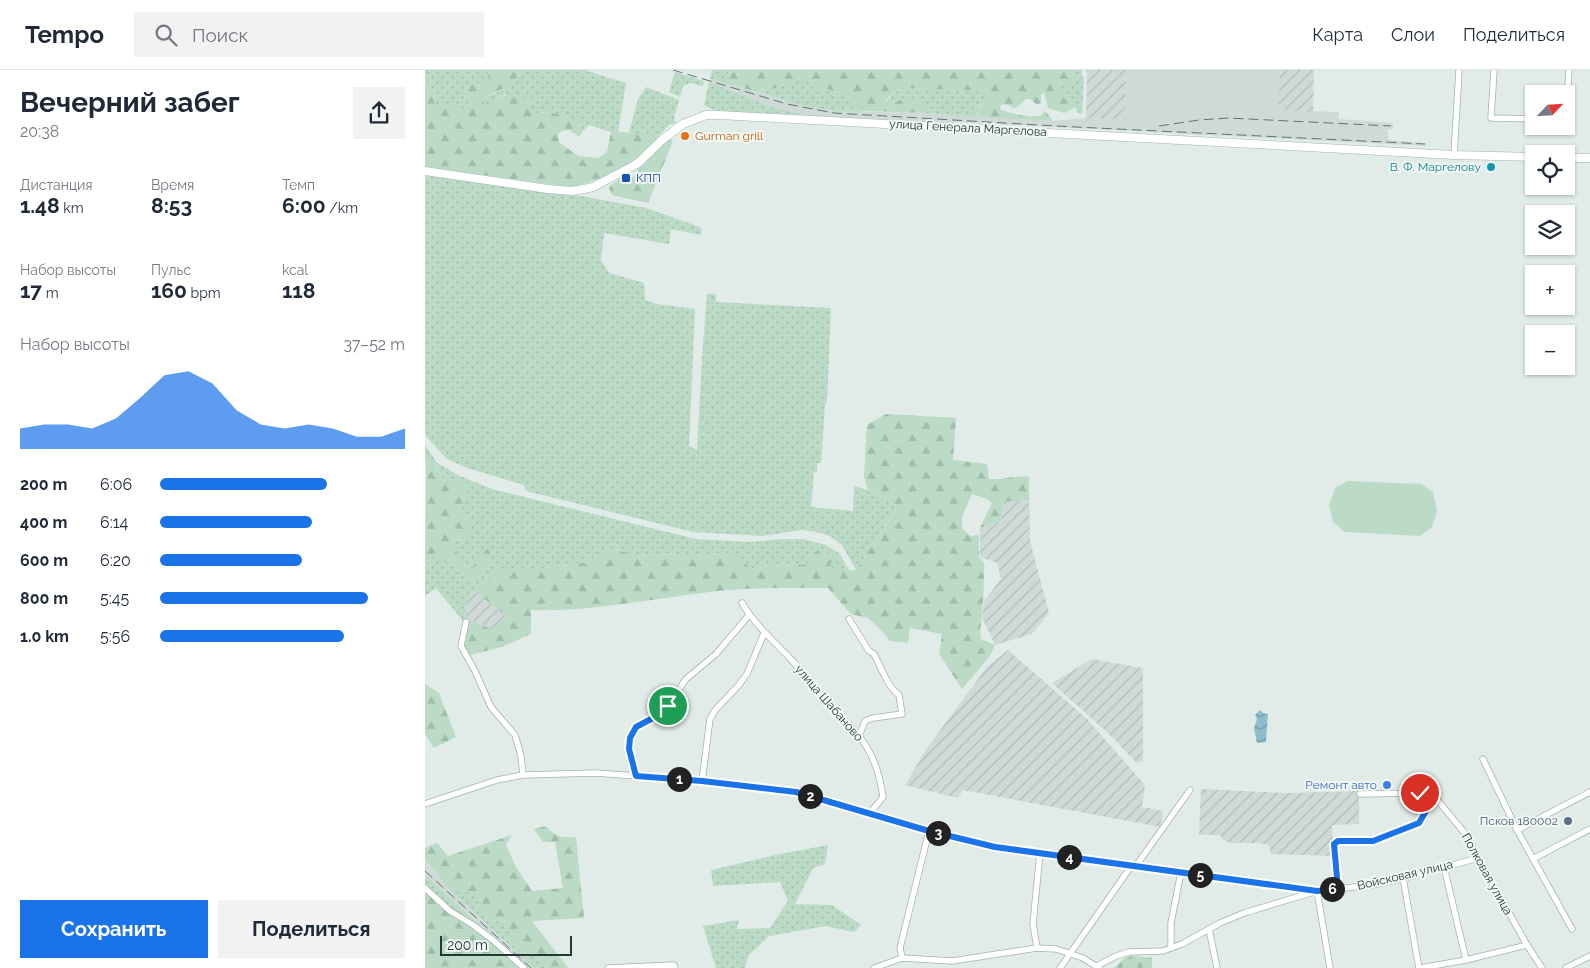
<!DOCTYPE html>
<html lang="ru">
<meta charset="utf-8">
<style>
:root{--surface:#fff;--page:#f2f2f3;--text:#1f2937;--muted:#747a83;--line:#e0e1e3;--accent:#1a73e8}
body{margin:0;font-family:Raleway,sans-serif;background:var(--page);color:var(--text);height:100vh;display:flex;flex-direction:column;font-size:19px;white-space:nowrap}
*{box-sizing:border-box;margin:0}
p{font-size:16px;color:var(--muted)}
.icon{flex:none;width:28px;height:28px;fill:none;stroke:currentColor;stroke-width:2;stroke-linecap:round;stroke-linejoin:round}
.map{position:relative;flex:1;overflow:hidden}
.panel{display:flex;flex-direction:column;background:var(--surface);width:425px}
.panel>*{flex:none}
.needle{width:32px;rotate:65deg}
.fabs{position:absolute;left:1100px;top:15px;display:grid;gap:10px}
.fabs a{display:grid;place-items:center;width:50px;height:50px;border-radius:0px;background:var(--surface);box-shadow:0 1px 4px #0004;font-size:25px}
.scale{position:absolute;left:15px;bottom:12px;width:132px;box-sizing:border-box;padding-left:5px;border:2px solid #223a36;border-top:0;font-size:14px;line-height:18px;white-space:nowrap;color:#223a36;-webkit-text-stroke:4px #f1f7f5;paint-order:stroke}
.pin{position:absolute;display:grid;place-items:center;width:42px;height:42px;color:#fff;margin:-21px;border:2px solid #fff;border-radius:50%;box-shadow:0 1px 5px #0007}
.km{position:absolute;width:25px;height:25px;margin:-12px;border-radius:50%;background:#222;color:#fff;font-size:14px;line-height:25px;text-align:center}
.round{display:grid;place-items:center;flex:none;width:52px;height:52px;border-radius:0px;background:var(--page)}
.overview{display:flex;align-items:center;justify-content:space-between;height:85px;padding:0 20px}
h1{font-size:28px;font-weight:700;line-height:38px}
.stats{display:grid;grid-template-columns:repeat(3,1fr);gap:8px;height:85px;padding:5px 20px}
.stats div{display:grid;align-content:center}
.stats b{font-size:21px;font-weight:700}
.stats small{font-size:14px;font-weight:400}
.stats p{font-size:14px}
.chart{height:140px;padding:10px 20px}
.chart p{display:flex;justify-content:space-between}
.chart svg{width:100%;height:90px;margin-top:5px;fill:var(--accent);opacity:.7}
.action{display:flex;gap:10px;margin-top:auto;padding:10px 20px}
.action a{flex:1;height:58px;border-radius:0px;background:var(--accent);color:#fff;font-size:20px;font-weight:700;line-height:58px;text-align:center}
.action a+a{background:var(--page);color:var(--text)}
ul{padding:0 20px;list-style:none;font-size:16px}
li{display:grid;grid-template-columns:80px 60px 1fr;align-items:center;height:38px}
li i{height:12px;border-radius:6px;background:var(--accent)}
header{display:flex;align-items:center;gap:30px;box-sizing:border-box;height:70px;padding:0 25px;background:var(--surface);border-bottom:1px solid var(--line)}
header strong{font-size:24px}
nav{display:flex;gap:28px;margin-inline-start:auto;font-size:18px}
.search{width:350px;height:45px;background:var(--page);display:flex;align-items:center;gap:12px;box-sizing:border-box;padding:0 18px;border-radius:0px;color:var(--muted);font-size:19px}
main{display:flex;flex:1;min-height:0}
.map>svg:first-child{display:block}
.built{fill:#cfdad6}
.industrial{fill:url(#industrial-furrows)}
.grass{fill:url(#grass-dots)}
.forest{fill:url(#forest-firs)}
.cemetery{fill:url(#cemetery-stones)}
.garden{fill:#bbdbc6}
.water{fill:url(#water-waves)}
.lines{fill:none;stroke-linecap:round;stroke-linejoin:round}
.minor-casing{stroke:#a4b2ae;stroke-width:7}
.secondary-casing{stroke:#a0b6b0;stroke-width:9}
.minor{stroke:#fff;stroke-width:5.5}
.secondary{stroke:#fff;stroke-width:8}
.rail{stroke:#5d7671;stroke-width:1;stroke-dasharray:10 5;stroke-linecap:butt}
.route-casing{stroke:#fff;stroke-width:10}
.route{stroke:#1a73e8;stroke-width:6}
.food-dot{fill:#e8710a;stroke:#f1f7f5;stroke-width:2}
.culture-dot{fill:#0f9aa8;stroke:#f1f7f5;stroke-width:2}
.transit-dot{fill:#1a4fb4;stroke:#f1f7f5;stroke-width:2}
.shop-dot{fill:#3f7fe0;stroke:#f1f7f5;stroke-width:2}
.service-dot{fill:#5c6f8a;stroke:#f1f7f5;stroke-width:2}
.labels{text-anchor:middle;stroke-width:4;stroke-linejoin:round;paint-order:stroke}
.street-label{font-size:12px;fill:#223a36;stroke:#f1f7f5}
.food-label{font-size:12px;fill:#c56008;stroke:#f1f7f5;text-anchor:start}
.culture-label{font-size:12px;fill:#0d838f;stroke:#f1f7f5;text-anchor:end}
.transit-label{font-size:12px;fill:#164399;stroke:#f1f7f5;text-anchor:start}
.shop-label{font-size:12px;fill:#366cbe;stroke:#f1f7f5;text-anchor:end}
.service-label{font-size:12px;fill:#4e5e75;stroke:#f1f7f5;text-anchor:end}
</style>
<header>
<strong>Tempo</strong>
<div class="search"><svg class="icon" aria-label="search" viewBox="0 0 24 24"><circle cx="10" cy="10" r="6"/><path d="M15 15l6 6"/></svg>Поиск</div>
<nav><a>Карта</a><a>Слои</a><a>Поделиться</a></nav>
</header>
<main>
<section class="panel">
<div class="overview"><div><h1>Вечерний забег</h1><p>20:38</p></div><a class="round"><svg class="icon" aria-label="share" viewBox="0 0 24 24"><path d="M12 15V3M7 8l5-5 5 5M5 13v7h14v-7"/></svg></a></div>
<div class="stats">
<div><p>Дистанция</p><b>1.48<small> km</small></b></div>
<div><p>Время</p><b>8:53</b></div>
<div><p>Темп</p><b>6:00<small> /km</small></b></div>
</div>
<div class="stats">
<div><p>Набор высоты</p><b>17<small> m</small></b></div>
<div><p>Пульс</p><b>160<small> bpm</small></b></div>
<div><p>kcal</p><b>118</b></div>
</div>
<div class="chart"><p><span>Набор высоты</span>37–52 m</p>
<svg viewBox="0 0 160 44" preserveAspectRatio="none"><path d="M0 44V34L10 32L20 32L30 34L40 29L50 19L60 8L70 6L80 12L90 25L100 32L110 34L120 32L130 34L140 38L150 38L160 34V44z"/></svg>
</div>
<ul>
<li><b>200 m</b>6:06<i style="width:68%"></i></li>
<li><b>400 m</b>6:14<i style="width:62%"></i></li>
<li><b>600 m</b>6:20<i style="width:58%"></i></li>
<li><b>800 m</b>5:45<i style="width:85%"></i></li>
<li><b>1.0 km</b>5:56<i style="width:75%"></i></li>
</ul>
<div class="action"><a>Сохранить</a><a>Поделиться</a></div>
</section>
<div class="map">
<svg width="1165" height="898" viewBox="0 0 1165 898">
<defs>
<pattern id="industrial-furrows" width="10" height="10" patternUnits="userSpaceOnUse" patternTransform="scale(1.25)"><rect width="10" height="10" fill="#cfdad6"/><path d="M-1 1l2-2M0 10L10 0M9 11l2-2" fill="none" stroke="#b1bcb8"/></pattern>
<pattern id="grass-dots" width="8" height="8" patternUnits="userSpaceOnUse" patternTransform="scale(1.25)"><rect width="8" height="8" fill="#bbdbc6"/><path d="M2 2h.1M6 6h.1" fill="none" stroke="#a0bdab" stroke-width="1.8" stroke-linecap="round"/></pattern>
<pattern id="forest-firs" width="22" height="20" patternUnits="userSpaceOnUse" patternTransform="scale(1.25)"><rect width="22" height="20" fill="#bbdbc6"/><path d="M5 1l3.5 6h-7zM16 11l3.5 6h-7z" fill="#a0bdab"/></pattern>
<pattern id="cemetery-stones" width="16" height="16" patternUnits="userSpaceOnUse" patternTransform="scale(1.25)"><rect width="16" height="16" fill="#bbdbc6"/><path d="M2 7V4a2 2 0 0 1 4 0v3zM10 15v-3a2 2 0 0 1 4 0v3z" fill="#a0bdab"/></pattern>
<pattern id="water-waves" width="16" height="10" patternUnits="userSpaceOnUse" patternTransform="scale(1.25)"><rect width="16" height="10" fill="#8cbecd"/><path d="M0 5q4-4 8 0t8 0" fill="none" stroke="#729ba7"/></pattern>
</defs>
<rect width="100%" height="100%" fill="#e1ebe7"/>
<g class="built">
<polygon points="701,0 855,0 854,40 914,42 914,49 968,53 968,59 963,59 963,70 1001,73 1001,76 570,54 530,52 528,55 409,49 381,45 349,38 284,12 285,9 380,36 410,41 501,43 628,51 661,48 700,50"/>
<polygon points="0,792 25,820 109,898 101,898 0,805"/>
</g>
<g class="industrial">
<polygon points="662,0 701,0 700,50 661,48"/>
<polygon points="855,0 889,0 888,42 853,40"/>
<polygon points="604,430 605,471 624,543 607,564 570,575 557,548 559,531 576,509 572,493 555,487 555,458 576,451 579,432"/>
<polygon points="47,520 51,522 82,547 66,560 52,552 42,556 38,551 42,544 41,536"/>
<polygon points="583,580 662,649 720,715 717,737 738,741 735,757 538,720 533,728 480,715 502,678 562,597"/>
<polygon points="667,589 718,598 718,691 712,693 682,662 627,613"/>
<polygon points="776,719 862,723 934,721 934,754 907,755 908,786 846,784 844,775 833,773 806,773 798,770 795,765 774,765"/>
</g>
<g class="grass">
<path d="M0,0H62L64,11L57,16L49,14L43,23L47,26L48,30L38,39L10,35C9,24 10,18 0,11Z"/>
<path d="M99,0H160L201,13L193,62H186L164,55L158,61L152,52L122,42L108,44L80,24L59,37V27C76,22 88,14 99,0Z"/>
<polygon points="287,0 305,0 301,6 303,14 285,9"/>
<path d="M647,0H657V6L659,9L657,44L653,43L647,30C641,28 636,28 633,22L638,14L647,15L649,11Z"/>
<polygon points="250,2 279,11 278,16 265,13 258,16 255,27 244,22"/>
<path d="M377,7L384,11L389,18C402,15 434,31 442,41C405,45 368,33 333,22L341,17L349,19L357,15H362Z"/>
<polygon points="284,12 349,38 381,45 291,41 279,35"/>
<polygon points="221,17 254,30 249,47 251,53 244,55 234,66 204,62 213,29"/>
<path d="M478,17L496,19H557L562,20L561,33L553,36L551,43L555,47L501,43L504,40C500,34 487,27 479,28C471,30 470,33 460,33L471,21Z"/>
<polygon points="0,105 162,127 221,138 275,157 277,161 276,165 246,159 244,174 179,163 176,190 184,203 219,213 220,230 232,234 270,239 264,376 272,380 277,287 282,224 291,224 291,232 406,238 402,331 400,335 396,393 392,393 392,402 389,402 386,437 428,441 429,416 443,420 473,436 431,500 417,475 405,466 392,462 376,460 338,466 268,462 101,421 99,415 42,398 22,389 0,365"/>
<polygon points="0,375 12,393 33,405 67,419 271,469 326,472 356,469 378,469 401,475 414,483 424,500 409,500 405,494 389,483 385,494 327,498 303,483 210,485 183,478 163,492 119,498 73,498 51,522 47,521 41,536 42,544 38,551 11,518 0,526 0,495 11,484 48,512 62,479 47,499 38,494 27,475 30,470 36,469 42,448 37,442 32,408 30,412 26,415 19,412 11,395 1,390 0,396"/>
<polygon points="403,775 400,794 388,798 370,834 407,835 436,855 429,862 401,856 344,866 323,886 320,898 291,898 278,856 314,850 312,859 345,858 363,831 355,812 288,816 286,800 355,784"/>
<polygon points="0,805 101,898 54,862 58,858 26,840 0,816"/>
<polygon points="34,819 44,822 50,822 54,831 67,850 81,852 99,882 112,887 121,898 109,898 25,820"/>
</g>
<g class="forest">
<path d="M62,0H99L84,16L59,27V37C77,26 85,18 104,32V41L108,44L122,42L133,44L152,52L158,61L154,67L145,60L137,61L133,64L134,72L153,86L173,88L182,82L186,62L220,63L234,66C216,91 176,112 145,117L0,97V11C11,19 9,23 10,35L38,39L48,30L47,26L37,22L38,18L43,13L57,16L64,11Z"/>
<path d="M305,0H647L649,11L647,15H638L634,22L639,28L647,30L651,37L639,43L623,38L619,22L616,25V33L612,35L606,29H601C583,47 591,32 576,35L575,39C588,44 603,49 617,45L619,41L622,43L628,51L555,47L549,39L561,33V20L496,19L478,17L471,21L462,29L460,33C471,34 473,29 480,28C485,27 488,30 493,28L504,40L501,43L442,41C434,31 402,15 389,18L384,11L377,7L362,15H357L349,19L341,17L332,22L303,14L301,6Z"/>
<path d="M243,68L248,71L223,133L187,125L184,118C189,110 197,109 205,109L212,103L213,99L221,92L222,89Z"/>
<path d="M461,344L531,348L528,390L562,394L564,409C577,410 591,405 604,407V430L579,432L576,451L555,458L567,433L562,429L547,424L537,447V458L545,466L554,465V487L559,493C559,509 559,525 557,541C557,551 554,559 556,569L570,575L565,586L537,619L514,584L517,564L485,558L483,573L465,571L460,564L443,548L426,544L403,518C361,518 319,517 277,523C220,530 163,542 106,540V564L77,577L45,585L39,574L42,556L46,550L66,559L82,547L51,522L73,498H119L163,492L183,478L210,485L303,483L327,498L384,494L389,483L395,479L403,483L409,488L405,494L409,500H431L473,436L443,420L439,407L442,355Z"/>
<path d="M1,390C13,392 13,403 19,412L26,415L30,412L32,408C42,413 42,418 43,428L37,435C37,449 50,450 42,467L30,470L27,475L38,494L46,499L62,479H67C68,490 59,509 48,512L11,484L0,495Z"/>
<polygon points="0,614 14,623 31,667 9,678 0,664"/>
<path d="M121,756C126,761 131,766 137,767C142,768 146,766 151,768L159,848L107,851L143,898H121L112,887L99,882L86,870L81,852L67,850L52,837L53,831L50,822C41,822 34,819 25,820L0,791V778L12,773L23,786L87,765L81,775L91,797L107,821L138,818L130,772H118L109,759Z"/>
<polygon points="0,821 31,849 47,857 66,871 96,898 0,898"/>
</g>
<polygon class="cemetery" points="708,886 727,888 727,898 688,898 693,895 699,888"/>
<polygon class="garden" points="923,411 996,414 1008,422 1012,441 1007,457 995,466 920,462 908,452 904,435 910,418"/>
<polygon class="water" points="835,640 838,643 843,644 841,672 832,673 829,658 832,649 830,645"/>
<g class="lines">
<g class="minor-casing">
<g id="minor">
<polyline points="1069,0 1066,48 1109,49"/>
<polyline points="1141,47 1144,0"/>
<polyline points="1029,85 1034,0"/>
<path d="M317,533C329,553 346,569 362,585C377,601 391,619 405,635C414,646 425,655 434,666C448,683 455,705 458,727L444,744"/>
<path d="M424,549L444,581L449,584C456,597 462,616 474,625L477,644L448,648L440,651L434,666"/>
<polyline points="41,552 36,576 50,601 66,637 90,665 96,686 98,705"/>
<polyline points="1058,689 1092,760 1147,859"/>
<polyline points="211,706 204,679 205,668 211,657 228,648 243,636 261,609 291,584 324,545"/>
<polyline points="277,711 285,649 291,639 313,616 322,604 339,563"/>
<polyline points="935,724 995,723 1009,726 1043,767 1053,788 1102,875 1117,898"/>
<polyline points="0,734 72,710 98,705 171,703 277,711 371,723 504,761 570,777 892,821"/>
<polyline points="1092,760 1165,722"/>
<polyline points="1108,789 1165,759"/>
<polyline points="1019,797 1041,890"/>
<polyline points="978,808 994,898"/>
<polyline points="0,818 25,841 48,855 68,870 99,898"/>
<polyline points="913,819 909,774 913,771 948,771 994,753 1009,726"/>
<polyline points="892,821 905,898"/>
<polyline points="784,859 792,898"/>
<polyline points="612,878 608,854 615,783"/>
<polyline points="746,878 746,853 756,802"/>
<polyline points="477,888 475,878 504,761"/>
<polyline points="672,896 691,886 704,882 738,881 757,874 795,853 819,843 892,821 948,815 984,807 1053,788"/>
<polyline points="183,898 249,895 250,898"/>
<polyline points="449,898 477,888 527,891 612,878 631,879 658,888 674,898"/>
<polyline points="635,898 707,795 713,793 765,720"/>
<polyline points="995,898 1041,890 1102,875"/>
<polyline points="1141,898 1165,886"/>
</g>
</g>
<g class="secondary-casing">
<g id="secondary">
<polyline points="1141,88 1165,88"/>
<polyline points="0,101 123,119 147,121 159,119 168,117 212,94 237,70 258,54 281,45 294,45 1029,85 1109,87"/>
</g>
</g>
<use href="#minor" class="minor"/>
<use href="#secondary" class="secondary"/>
<g class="rail">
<polyline points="248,0 362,34 409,43 631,56 1000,74"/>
<polyline points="734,56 774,50 803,48 966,56"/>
<polyline points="0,801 106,898"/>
</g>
</g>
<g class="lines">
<g class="route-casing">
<polyline id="route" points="243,636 228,648 211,657 205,668 204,679 211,706 277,711 371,722 504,761 570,777 892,821 913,819 909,774 913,771 948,771 994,753 1010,726 995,723"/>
</g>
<use href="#route" class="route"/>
</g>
<circle class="food-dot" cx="260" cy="66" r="5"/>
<circle class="culture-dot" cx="1066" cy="97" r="5"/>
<rect class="transit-dot" x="196" y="103" width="10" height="10" rx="2.5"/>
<circle class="shop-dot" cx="962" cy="715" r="5"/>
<circle class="service-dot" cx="1143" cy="751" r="5"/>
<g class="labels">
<g class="street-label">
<text transform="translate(543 58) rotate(3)" y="4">улица Генерала Маргелова</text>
<text transform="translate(404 633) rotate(49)" y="4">улица Шабаново</text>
<text transform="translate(1062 804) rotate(61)" y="4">Полковая улица</text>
<text transform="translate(980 805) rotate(-13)" y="4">Войсковая улица</text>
</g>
<g class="food-label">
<text x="270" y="70">Gurman grill</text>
</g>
<g class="culture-label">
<text x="1056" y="101">В. Ф. Маргелову</text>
</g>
<g class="transit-label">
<text x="211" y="112">КПП</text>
</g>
<g class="shop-label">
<text x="952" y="719">Ремонт авто</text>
</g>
<g class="service-label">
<text x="1133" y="755">Псков 180002</text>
</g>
</g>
</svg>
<div class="fabs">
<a><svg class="needle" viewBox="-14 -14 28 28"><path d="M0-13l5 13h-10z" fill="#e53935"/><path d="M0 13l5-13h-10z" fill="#747a83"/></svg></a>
<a><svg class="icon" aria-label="locate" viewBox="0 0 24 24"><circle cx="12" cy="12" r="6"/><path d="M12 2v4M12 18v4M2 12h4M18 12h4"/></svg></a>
<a><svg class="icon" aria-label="layers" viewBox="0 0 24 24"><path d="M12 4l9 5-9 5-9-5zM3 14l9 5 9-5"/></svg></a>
<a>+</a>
<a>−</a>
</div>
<div class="scale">200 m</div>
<div class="pin" style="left:243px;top:636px;background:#1e9e55"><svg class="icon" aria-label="arrive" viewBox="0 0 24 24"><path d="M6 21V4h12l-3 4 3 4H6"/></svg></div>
<div class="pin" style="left:995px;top:723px;background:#d93025"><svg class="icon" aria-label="check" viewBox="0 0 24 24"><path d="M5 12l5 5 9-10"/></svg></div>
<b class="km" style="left:254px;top:709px">1</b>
<b class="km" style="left:385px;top:726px">2</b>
<b class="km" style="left:513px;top:763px">3</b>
<b class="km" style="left:644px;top:787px">4</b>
<b class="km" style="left:775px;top:805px">5</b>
<b class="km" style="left:907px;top:819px">6</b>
</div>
</main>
